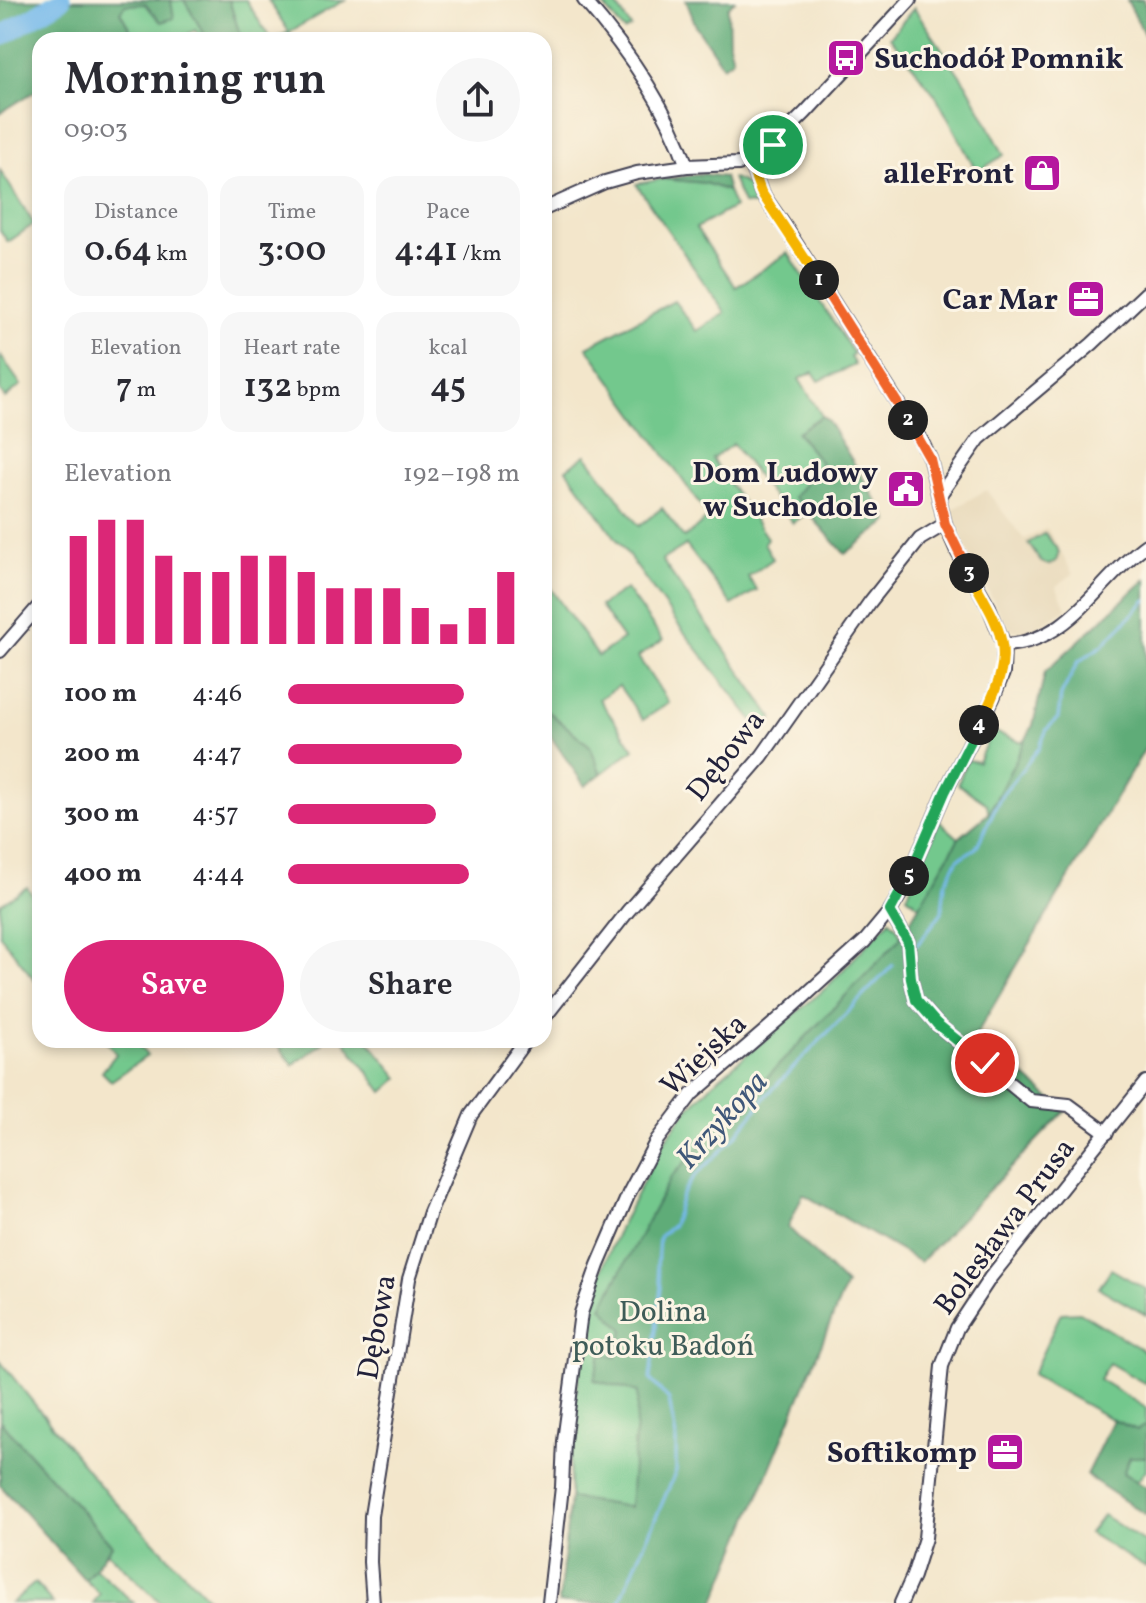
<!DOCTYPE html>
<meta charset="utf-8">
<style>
:root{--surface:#fff;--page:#f7f7f7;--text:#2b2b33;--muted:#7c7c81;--accent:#db2777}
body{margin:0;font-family:Vollkorn,serif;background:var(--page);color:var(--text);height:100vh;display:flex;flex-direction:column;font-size:30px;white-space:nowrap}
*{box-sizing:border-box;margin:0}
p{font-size:26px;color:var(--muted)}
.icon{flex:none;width:44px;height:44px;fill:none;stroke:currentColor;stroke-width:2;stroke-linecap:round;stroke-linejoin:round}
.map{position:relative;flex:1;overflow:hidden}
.details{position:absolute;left:32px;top:32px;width:520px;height:1016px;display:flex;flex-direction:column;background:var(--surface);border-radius:24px;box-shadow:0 4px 12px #0003}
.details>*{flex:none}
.pin{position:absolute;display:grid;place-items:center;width:68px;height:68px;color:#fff;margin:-34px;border:4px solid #fff;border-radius:50%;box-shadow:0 2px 8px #0007}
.km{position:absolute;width:40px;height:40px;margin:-20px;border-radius:50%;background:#222;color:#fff;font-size:22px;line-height:40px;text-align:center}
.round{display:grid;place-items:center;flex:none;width:84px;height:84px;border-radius:42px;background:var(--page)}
.summary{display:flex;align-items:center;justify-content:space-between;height:136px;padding:0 32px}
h1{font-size:44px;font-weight:600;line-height:60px}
.metrics{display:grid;grid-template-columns:repeat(3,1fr);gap:12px;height:136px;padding:8px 32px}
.metrics div{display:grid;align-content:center;border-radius:20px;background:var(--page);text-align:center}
.metrics b{font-size:34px;font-weight:600}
.metrics small{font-size:22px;font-weight:400}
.metrics p{font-size:22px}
.chart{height:224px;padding:16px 32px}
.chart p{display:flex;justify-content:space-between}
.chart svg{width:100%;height:144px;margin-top:8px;stroke:var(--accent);stroke-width:6}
.button{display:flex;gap:16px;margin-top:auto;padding:16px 32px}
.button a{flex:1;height:92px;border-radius:48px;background:var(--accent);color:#fff;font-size:32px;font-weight:600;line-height:92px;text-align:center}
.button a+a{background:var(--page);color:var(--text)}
ul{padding:0 32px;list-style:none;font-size:26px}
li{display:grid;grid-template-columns:128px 96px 1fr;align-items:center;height:60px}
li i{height:20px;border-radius:10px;background:var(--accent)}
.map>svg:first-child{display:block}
.built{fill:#e8d9ba}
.green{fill:#73c88d;stroke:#4a7564;stroke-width:2}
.forest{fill:#5eac78;stroke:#40675a;stroke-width:2}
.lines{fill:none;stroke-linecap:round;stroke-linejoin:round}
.stream{stroke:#75b9eb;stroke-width:3}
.river{stroke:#75b9eb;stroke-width:20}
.minor-casing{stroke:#413f51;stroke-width:16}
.minor{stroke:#fff;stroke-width:12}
.split-1-casing{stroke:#fff;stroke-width:16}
.split-2-casing{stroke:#fff;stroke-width:16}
.split-3-casing{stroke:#fff;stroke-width:16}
.split-4-casing{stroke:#fff;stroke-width:16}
.split-5-casing{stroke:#fff;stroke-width:16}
.split-6-casing{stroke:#fff;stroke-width:16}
.split-7-casing{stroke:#fff;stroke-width:16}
.split-1{stroke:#f5b400;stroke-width:10}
.split-2{stroke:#f0652b;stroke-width:10}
.split-3{stroke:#f0652b;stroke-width:10}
.split-4{stroke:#f5b400;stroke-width:10}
.split-5{stroke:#22a559;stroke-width:10}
.split-6{stroke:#22a559;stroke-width:10}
.split-7{stroke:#22a559;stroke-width:10}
.labels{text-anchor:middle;stroke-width:6;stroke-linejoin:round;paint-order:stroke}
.poi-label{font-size:30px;font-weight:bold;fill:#22223b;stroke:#fcf5e5;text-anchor:end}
.street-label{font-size:30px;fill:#22223b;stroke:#fcf5e5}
.park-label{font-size:30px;fill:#3e5c58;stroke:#fcf5e5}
.water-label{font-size:32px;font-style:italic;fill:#3f5779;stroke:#fcf5e5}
</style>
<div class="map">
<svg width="1146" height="1603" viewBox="0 0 1146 1603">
<rect width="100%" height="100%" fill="#fcf5e5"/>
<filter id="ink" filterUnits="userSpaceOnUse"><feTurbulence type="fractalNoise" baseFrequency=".0125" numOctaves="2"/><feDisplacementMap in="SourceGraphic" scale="16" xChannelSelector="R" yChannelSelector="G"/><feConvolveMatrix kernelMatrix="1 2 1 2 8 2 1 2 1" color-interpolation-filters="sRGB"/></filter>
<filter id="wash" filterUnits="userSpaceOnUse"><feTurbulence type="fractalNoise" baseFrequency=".006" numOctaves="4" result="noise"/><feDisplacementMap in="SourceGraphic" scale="32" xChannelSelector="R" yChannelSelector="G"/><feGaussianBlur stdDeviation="1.8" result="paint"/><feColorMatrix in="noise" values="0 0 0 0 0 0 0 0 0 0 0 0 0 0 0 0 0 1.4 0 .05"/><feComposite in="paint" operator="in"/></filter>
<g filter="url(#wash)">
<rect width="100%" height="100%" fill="#f3e6cb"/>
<polygon class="built" points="986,490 1024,539 1047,528 1073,574 1056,586 1067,609 1026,633 1008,629 965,547 950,511"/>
<g class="green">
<polygon points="184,0 208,40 202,40 195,30 178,40 136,40 120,12 124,5"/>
<polygon points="229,0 246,0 271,40 233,40 240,35"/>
<polygon points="268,0 345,0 289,32 294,40 272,40 289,32"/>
<polygon points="599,0 613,0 631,27 624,31"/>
<polygon points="914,8 970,90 1004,155 977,172 936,96 890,37"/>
<polygon points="0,170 34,224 8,242 0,230"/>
<path d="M732,178C748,181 754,194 763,206L743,204Z"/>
<polygon points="663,179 705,183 728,191 734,207 696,228 736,287 788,253 854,354 850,357 855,365 819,381 813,372 799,379 822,416 797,433 821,463 794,497 808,512 793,523 733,444 712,459 767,538 764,543 773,559 748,577 757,590 732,605 686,545 662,560 773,718 763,733 680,627 566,469 586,455 639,526 662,508 684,538 709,517 587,347 674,301 697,331 725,313 636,184"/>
<polygon points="0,355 21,385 5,398 0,391"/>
<polygon points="1045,533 1059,552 1056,561 1048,565 1041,562 1028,543"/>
<polygon points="544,579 598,656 623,639 600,606 626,589 663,640 638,657 669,703 643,720 619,686 599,699 634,749 601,774 590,746 544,708"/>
<path d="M1146,596V712L1026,862L993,947L967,971L991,1002L963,1032C915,1008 920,997 917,949L893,967L855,1009L880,1032L857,1055L839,1080L819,1116L804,1157L778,1211L749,1289L726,1389L719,1452L689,1603H559L570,1498V1436L587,1321L595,1287L616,1235L661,1146L683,1115L713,1083L827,987L890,920L898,929L906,951L934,918L907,896L939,821L971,849C984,838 991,819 987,804L958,784L967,760L978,762L992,731L1020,742L1044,736L1050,722L1055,718L1058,695L1053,691L1056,688L1060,690L1076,661L1106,639Z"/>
<polygon points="27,887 40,906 40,987 0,935 0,904"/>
<polygon points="105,1040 135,1040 147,1056 111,1081 102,1072 116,1054"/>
<polygon points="274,1040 321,1040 323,1043 293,1065"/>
<polygon points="344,1040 368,1040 399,1078 383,1092"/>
<polygon points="1111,1269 1146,1289 1146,1315 1099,1288"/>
<polygon points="1080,1312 1146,1352 1146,1384 1109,1363 1099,1379 1146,1408 1146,1425 1137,1430 1113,1420 1032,1375 1061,1313"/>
<polygon points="0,1361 101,1487 213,1603 161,1603 107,1552 112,1545 0,1421"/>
<polygon points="1130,1456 1146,1457 1146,1470 1137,1482 1123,1473"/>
<polygon points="1103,1515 1146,1543 1146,1568 1089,1533"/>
<polygon points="95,1568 134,1603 93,1603 100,1594 85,1580"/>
<polygon points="35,1583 53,1603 11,1603"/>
</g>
<g class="forest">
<polygon points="0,0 173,0 171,1 174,18 161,22 145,4 125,5 120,12 136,40 40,40 40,88 0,113"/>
<polygon points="184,0 229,0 240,35 233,40 208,40"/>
<polygon points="686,0 735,0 728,8 729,44 733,59 723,66 696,26"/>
<polygon points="1127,0 1143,0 1146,7 1146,38"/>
<polygon points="704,174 724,177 728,191 705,183 663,179"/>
<polygon points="822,416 828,421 889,521 845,554 794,497 821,463 797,432"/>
<polygon points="1146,579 1146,747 976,1035 1065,1111 920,1262 803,1194 788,1227 846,1285 714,1603 559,1603 570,1498 630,1507 638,1392 594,1380 601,1354 616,1357 624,1330 602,1307 671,1177 899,940 959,838 989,813 1033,725 1045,672"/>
<polygon points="544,708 590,746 601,774 585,786 544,727"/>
<polygon points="1113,1420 1137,1430 1146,1425 1146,1457 1130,1457 1123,1473 1146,1487 1146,1515 1086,1475"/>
<polygon points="0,1421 112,1545 85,1580 0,1485"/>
</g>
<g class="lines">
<g class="stream">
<polyline points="917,945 942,912 945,883 958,859 976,848 1001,796 1039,748 1047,729 1058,718 1061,695 1078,662 1103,645 1146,600"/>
<polyline points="619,1603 676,1471 676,1437 669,1400 650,1379 661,1287 657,1267 659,1237 673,1225 682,1196 693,1178 735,1137 768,1094 893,965"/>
</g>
<polyline class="river" points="0,37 61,0"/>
</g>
</g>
<g filter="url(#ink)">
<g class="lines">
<g class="minor-casing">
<g id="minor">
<path d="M584,0C626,48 666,105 687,166"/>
<polyline points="544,209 605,182 637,173 687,166 738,164 759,158 805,113 910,0"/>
<polyline points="939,496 979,439 1092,344 1146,293"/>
<path d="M1004,645C1072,642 1097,580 1146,545"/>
<polyline points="0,651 40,605"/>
<polyline points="890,911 908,942 911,979 916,1000 938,1025 1031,1101 1069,1105 1107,1133"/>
<polyline points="544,1018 628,911 762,756 870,602 920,539 945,524"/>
<polyline points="373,1603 370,1562 371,1516 409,1279 430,1212 471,1115 526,1040"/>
<polyline points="549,1603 562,1487 564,1441 581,1313 598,1265 629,1193 657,1140 692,1094 787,1012 865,941 890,911 904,888 945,792 993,698 1003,673 1004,645 989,607 957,551 945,524 930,459 920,438 786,228 761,192 750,162"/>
<polyline points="901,1603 913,1576 925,1538 942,1366 957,1328 990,1278 1146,1082"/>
</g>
</g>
<use href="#minor" class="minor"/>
</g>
</g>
<g class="lines" filter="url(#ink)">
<g class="split-1-casing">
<polyline id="split-1" points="773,145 759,158 750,162 761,192 819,280"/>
</g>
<g class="split-2-casing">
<polyline id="split-2" points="819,280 908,420"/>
</g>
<g class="split-3-casing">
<polyline id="split-3" points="908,420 930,459 945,524 969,573"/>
</g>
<g class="split-4-casing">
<path id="split-4" d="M969,573C1008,641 1016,653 979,725"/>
</g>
<g class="split-5-casing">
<polyline id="split-5" points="909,876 945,792 979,725"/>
</g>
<g class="split-6-casing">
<polyline id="split-6" points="909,876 890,911 908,942 911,979 916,1000 937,1024"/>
</g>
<g class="split-7-casing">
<polyline id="split-7" points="937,1024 985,1063"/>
</g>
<use href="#split-1" class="split-1"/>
<use href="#split-2" class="split-2"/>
<use href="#split-3" class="split-3"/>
<use href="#split-4" class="split-4"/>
<use href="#split-5" class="split-5"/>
<use href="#split-6" class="split-6"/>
<use href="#split-7" class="split-7"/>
</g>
<defs>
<g id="bus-square" transform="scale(2)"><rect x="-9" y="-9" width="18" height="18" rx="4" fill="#b5179e" stroke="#fcf5e5"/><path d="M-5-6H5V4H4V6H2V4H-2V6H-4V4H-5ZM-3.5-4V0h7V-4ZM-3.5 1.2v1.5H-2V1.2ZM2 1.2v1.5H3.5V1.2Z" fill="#fff"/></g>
<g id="shop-square" transform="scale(2)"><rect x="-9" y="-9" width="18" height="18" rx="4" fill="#b5179e" stroke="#fcf5e5"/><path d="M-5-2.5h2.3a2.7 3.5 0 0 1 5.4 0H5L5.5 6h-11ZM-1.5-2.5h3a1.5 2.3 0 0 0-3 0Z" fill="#fff"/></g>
<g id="office-square" transform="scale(2)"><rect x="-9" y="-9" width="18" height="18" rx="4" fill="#b5179e" stroke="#fcf5e5"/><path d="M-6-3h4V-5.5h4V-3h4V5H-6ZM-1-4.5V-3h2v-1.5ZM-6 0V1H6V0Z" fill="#fff"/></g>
<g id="civic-square" transform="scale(2)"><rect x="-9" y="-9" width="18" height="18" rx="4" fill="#b5179e" stroke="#fcf5e5"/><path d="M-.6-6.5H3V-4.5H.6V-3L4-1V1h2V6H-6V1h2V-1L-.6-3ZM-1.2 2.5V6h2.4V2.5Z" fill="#fff"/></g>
</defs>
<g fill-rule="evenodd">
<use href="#bus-square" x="846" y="58"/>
<use href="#shop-square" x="1042" y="173"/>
<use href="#office-square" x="1086" y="299"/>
<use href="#civic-square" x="906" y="489"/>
<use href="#office-square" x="1005" y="1452"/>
</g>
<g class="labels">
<g class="poi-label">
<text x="874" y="68" text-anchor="start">Suchodół Pomnik</text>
<text x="1014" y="183">alleFront</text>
<text x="1058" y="309">Car Mar</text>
<text x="878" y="482">Dom Ludowy<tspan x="878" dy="34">w Suchodole</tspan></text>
<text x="977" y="1462">Softikomp</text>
</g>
<g class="street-label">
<text transform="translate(725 755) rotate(-52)" y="10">Dębowa</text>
<text transform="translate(703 1054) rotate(-43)" y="10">Wiejska</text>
<text transform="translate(1004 1226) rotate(-53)" y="10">Bolesława Prusa</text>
<text transform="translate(376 1327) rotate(-80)" y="10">Dębowa</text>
</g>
<g class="park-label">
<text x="663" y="1321">Dolina<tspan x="663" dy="34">potoku Badoń</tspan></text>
</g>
<g class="water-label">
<text transform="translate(721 1119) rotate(-48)" y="11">Krzykopa</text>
</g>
</g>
</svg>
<div class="pin" style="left:773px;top:145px;background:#1e9e55"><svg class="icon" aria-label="arrive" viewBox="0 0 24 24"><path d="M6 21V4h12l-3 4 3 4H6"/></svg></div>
<div class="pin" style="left:985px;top:1063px;background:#d93025"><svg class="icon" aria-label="check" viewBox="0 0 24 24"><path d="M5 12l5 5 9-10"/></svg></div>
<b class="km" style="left:819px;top:280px">1</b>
<b class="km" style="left:908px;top:420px">2</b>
<b class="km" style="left:969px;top:573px">3</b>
<b class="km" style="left:979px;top:725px">4</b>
<b class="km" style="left:909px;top:876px">5</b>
<section class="details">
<div class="summary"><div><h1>Morning run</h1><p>09:03</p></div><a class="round"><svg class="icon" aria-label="share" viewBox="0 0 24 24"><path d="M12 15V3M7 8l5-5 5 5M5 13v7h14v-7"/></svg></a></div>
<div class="metrics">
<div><p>Distance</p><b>0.64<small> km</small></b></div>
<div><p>Time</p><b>3:00</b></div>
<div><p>Pace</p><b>4:41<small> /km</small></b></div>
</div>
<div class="metrics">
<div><p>Elevation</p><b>7<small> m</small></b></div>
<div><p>Heart rate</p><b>132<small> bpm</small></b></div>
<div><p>kcal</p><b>45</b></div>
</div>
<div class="chart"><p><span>Elevation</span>192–198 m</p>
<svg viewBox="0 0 160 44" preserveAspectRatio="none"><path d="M5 44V11M15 44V6M25 44V6M35 44V17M45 44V22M55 44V22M65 44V17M75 44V17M85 44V22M95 44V27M105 44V27M115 44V27M125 44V33M135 44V38M145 44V33M155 44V22"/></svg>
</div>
<ul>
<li><b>100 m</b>4:46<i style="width:76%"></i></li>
<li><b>200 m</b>4:47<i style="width:75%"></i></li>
<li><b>300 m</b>4:57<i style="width:64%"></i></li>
<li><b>400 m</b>4:44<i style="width:78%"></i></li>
</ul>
<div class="button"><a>Save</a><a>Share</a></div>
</section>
</div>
